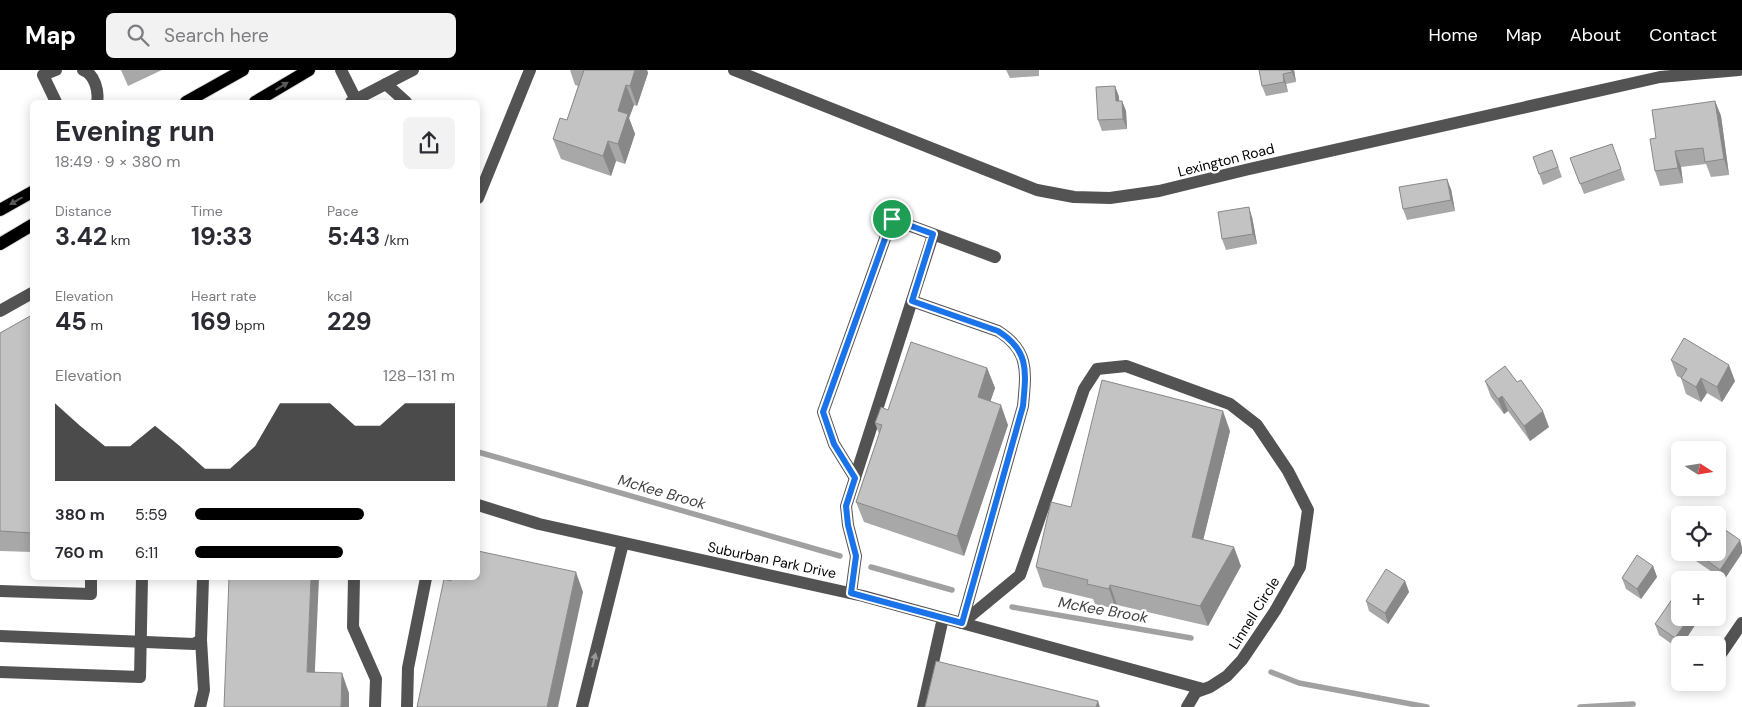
<!DOCTYPE html>
<meta charset="utf-8">
<style>
:root{--surface:#fff;--page:#f2f2f3;--text:#2b2b33;--muted:#7c7c81;--accent:#000}
body{margin:0;font-family:"DM Sans",sans-serif;background:var(--page);color:var(--text);height:100vh;display:flex;flex-direction:column;font-size:19px;white-space:nowrap}
*{box-sizing:border-box;margin:0}
p{font-size:16px;color:var(--muted)}
.icon{flex:none;width:28px;height:28px;fill:none;stroke:currentColor;stroke-width:2;stroke-linecap:round;stroke-linejoin:round}
.map{position:relative;flex:1;overflow:hidden}
.details{position:absolute;left:30px;top:30px;width:450px;height:480px;display:flex;flex-direction:column;background:var(--surface);border-radius:8px;box-shadow:0 2px 12px #0003}
.details>*{flex:none}
.needle{width:32px;rotate:102deg}
.fabs{position:absolute;left:1671px;top:371px;display:grid;gap:10px}
.fabs a{display:grid;place-items:center;width:55px;height:55px;border-radius:8px;background:var(--surface);box-shadow:0 2px 12px #0003;font-size:25px}
.pin{position:absolute;display:grid;place-items:center;width:42px;height:42px;color:#fff;margin:-21px;border:2px solid #fff;border-radius:50%;box-shadow:0 1px 5px #0007}
.round{display:grid;place-items:center;flex:none;width:52px;height:52px;border-radius:8px;background:var(--page)}
.headline{display:flex;align-items:center;justify-content:space-between;height:85px;padding:0 25px}
h1{font-size:28px;font-weight:700;line-height:38px}
.metrics{display:grid;grid-template-columns:repeat(3,1fr);gap:8px;height:85px;padding:5px 25px}
.metrics div{display:grid;align-content:center}
.metrics b{font-size:25px;font-weight:700}
.metrics small{font-size:14px;font-weight:400}
.metrics p{font-size:14px}
.chart{height:140px;padding:10px 25px}
.chart p{display:flex;justify-content:space-between}
.chart svg{width:100%;height:90px;margin-top:5px;fill:var(--accent);opacity:.7}
ul{padding:0 25px;list-style:none;font-size:16px}
li{display:grid;grid-template-columns:80px 60px 1fr;align-items:center;height:38px}
li i{height:12px;border-radius:6px;background:var(--accent)}
header{display:flex;align-items:center;gap:30px;box-sizing:border-box;height:70px;padding:0 25px;background:var(--accent);color:#fff}
header strong{font-size:24px}
nav{display:flex;gap:28px;margin-inline-start:auto;font-size:18px}
.search{width:350px;height:45px;background:var(--page);display:flex;align-items:center;gap:12px;box-sizing:border-box;padding:0 18px;border-radius:8px;color:var(--muted);font-size:19px}
.map>svg:first-child{display:block}
.lines{fill:none;stroke-linecap:round;stroke-linejoin:round}
.stream{stroke:#a1a1a1;stroke-width:5.5}
.major-casing{stroke:#dbdbdb;stroke-width:14}
.minor{stroke:#535353;stroke-width:12}
.major{stroke:#000;stroke-width:12}
.wall{fill:#a8a8a8}
.shaded-wall{fill:#888}
.building{fill:#c3c3c3;stroke:#888}
.oneway{fill:#595959}
.oneway2{fill:#989898}
.route-casing{stroke:#fff;stroke-width:10}
.route{stroke:#1a73e8;stroke-width:6}
.labels{text-anchor:middle;stroke-width:4.5;stroke-linejoin:round;paint-order:stroke}
.street-label{font-size:14px;fill:#000;stroke:#fff}
.water-label{font-size:15px;font-style:italic;fill:#424242;stroke:#fff}
</style>
<header>
<strong>Map</strong>
<div class="search"><svg class="icon" aria-label="search" viewBox="0 0 24 24"><circle cx="10" cy="10" r="6"/><path d="M15 15l6 6"/></svg>Search here</div>
<nav><a>Home</a><a>Map</a><a>About</a><a>Contact</a></nav>
</header>
<div class="map">
<svg width="1742" height="637" viewBox="0 0 1742 637">
<rect width="100%" height="100%" fill="#fff"/>
<g class="lines">
<g class="stream">
<polyline points="478,382 840,486"/>
<polyline points="871,497 952,520"/>
<polyline points="1012,537 1191,568"/>
<polyline points="1271,602 1299,613 1427,637"/>
<polyline points="1580,637 1633,634"/>
</g>
<g class="major-casing">
<g id="major">
<polyline points="186,32 243,0"/>
<polyline points="255,32 309,0"/>
<polyline points="0,140 32,122"/>
<polyline points="0,174 32,155"/>
</g>
</g>
<g class="minor">
<polyline points="56,0 43,5 56,32"/>
<path d="M83,0C95,4 99,22 97,32"/>
<polyline points="341,0 357,32"/>
<polyline points="734,0 1037,120 1074,127 1110,128 1159,121 1245,100 1660,7 1739,0"/>
<polyline points="386,14 406,32"/>
<polyline points="351,32 413,0"/>
<polyline points="478,128 530,0"/>
<path d="M912,231L998,261C1030,281 1026,302 1023,336L962,553"/>
<polyline points="0,241 32,223"/>
<polyline points="855,408 834,374 823,342 892,149 995,187"/>
<polyline points="478,435 539,454 863,526 1203,619"/>
<polyline points="354,508 353,557 376,609 375,637"/>
<polyline points="0,521 91,524 91,508"/>
<polyline points="851,523 856,486 848,455 846,436 933,165"/>
<polyline points="962,553 1020,505 1084,319 1097,299 1126,296 1230,334 1257,355 1288,401 1308,440 1300,497 1275,541 1242,590 1227,606 1210,617 1196,622 1187,637"/>
<polyline points="0,566 194,574 201,570 203,508"/>
<polyline points="1718,588 1742,553"/>
<polyline points="0,602 140,607 142,508"/>
<polyline points="200,637 204,620 201,570"/>
<polyline points="407,637 408,598 426,508"/>
<polyline points="582,637 623,473"/>
<polyline points="923,637 943,548"/>
</g>
<use href="#major" class="major"/>
</g>
<g class="wall">
<polygon points="121,0 162,0 128,16"/>
<polygon points="570,0 647,0 648,3 637,36 634,35 629,48 635,64 625,94 616,91 611,106 561,89 553,69 567,50 578,16 575,15"/>
<polygon points="1006,0 1039,0 1039,6 1010,8"/>
<polygon points="1259,0 1294,0 1296,12 1286,14 1288,22 1266,26 1262,16"/>
<polygon points="1115,16 1119,27 1119,31 1122,31 1126,41 1127,59 1102,61 1098,50"/>
<polygon points="1715,31 1721,46 1729,105 1711,107 1706,94 1681,97 1683,113 1660,116 1655,101 1656,68"/>
<polygon points="1612,74 1625,110 1584,124 1570,88"/>
<polygon points="1552,80 1562,107 1543,115 1533,87"/>
<polygon points="1451,119 1455,141 1407,150 1403,139"/>
<polygon points="1252,147 1257,174 1226,180 1222,169"/>
<polygon points="32,245 32,482 0,481 0,263"/>
<polygon points="1671,290 1735,311 1722,332 1707,323 1701,332 1686,324 1681,308 1677,306"/>
<polygon points="987,298 995,318 990,332 1008,355 964,486 864,452 856,432 879,364 875,353 888,340"/>
<polygon points="1485,311 1549,357 1530,371 1508,341 1504,344 1491,327"/>
<polygon points="1230,361 1203,470 1241,496 1208,556 1117,535 1116,539 1095,534 1093,529 1043,517 1036,497 1071,437"/>
<polygon points="1742,477 1742,483 1724,510 1693,489 1690,482 1718,482"/>
<polygon points="1653,496 1657,507 1641,529 1626,519 1622,508"/>
<polygon points="1405,511 1409,522 1388,554 1369,541 1366,531"/>
<polygon points="1680,548 1699,548 1699,549 1682,575 1680,575 1679,579 1659,565 1655,554"/>
</g>
<g class="shaded-wall">
<polygon points="635,0 647,0 648,3 637,36 630,16"/>
<polygon points="1292,0 1294,0 1296,12 1292,2"/>
<polygon points="1283,4 1286,14 1288,22 1284,12"/>
<polygon points="626,15 634,35 629,48 635,64 625,94 618,74 618,41"/>
<polygon points="1115,16 1119,27 1120,42 1116,31"/>
<polygon points="1122,31 1126,41 1127,59 1123,49"/>
<polygon points="1715,31 1721,46 1729,105 1724,89"/>
<polygon points="608,71 616,91 611,106 603,86"/>
<polygon points="1675,81 1681,97 1683,113 1678,98"/>
<polygon points="1447,109 1451,119 1455,141 1451,130"/>
<polygon points="1249,137 1252,147 1257,174 1253,164"/>
<polygon points="1729,295 1735,311 1722,332 1717,317"/>
<polygon points="987,298 995,318 985,347 978,327"/>
<polygon points="1701,308 1707,323 1701,332 1696,317"/>
<polygon points="1502,326 1508,341 1504,344 1498,329"/>
<polygon points="1001,335 1008,355 964,486 957,466"/>
<polygon points="1223,341 1230,361 1199,487 1192,467"/>
<polygon points="1543,341 1549,357 1530,371 1524,356"/>
<polygon points="1740,470 1742,477 1742,483 1724,510 1720,500"/>
<polygon points="1234,477 1241,496 1208,556 1200,536"/>
<polygon points="1653,496 1657,507 1641,529 1637,519"/>
<polygon points="576,502 583,522 558,637 547,637"/>
<polygon points="311,508 319,508 314,621 307,602"/>
<polygon points="1405,511 1409,522 1388,554 1385,543"/>
<polygon points="1110,515 1117,535 1116,539 1109,519"/>
<polygon points="1689,548 1699,548 1699,549 1682,575 1680,575 1679,579 1675,568"/>
<polygon points="342,603 349,623 349,637 341,637"/>
<polygon points="1098,631 1100,637 1096,637"/>
</g>
<g class="building">
<polygon points="584,0 635,0 630,16 626,15 618,41 628,44 618,74 608,71 603,86 553,69 560,48 567,50"/>
<polygon points="1259,0 1292,0 1292,2 1283,4 1284,12 1262,16"/>
<polygon points="1115,16 1116,31 1122,31 1123,49 1098,50 1096,17"/>
<polygon points="1715,31 1724,89 1705,92 1703,78 1675,81 1678,98 1655,101 1650,69 1656,68 1652,40"/>
<polygon points="1612,74 1621,99 1580,114 1570,88"/>
<polygon points="1552,80 1558,97 1539,104 1533,87"/>
<polygon points="1447,109 1451,130 1403,139 1399,117"/>
<polygon points="1249,137 1253,164 1222,169 1218,142"/>
<polygon points="32,245 32,463 0,461 0,263"/>
<polygon points="1684,268 1729,295 1717,317 1701,308 1696,317 1681,308 1687,299 1671,290"/>
<polygon points="911,272 987,298 978,327 1001,335 957,466 856,432 882,355 875,353 881,337 888,340"/>
<polygon points="1505,296 1517,312 1521,310 1543,341 1524,356 1502,326 1498,329 1485,311"/>
<polygon points="1102,310 1223,341 1192,467 1234,477 1200,536 1110,515 1109,519 1087,514 1088,510 1036,497 1051,432 1071,437"/>
<polygon points="1721,457 1740,470 1720,500 1695,482 1718,482 1718,462"/>
<polygon points="478,481 576,502 547,637 417,637 444,509 451,511 452,508 478,508"/>
<polygon points="1637,485 1653,496 1637,519 1622,508"/>
<polygon points="1386,499 1405,511 1385,543 1366,531"/>
<polygon points="229,508 311,508 307,602 342,603 341,637 224,637"/>
<polygon points="1675,525 1680,528 1680,548 1689,548 1675,568 1655,554"/>
<polygon points="936,591 1098,631 1096,637 925,637"/>
</g>
<defs><path id="oneway-solid" d="M-6-.8H1V-3.2L6.5 0L1 3.2V.8H-6Z" transform="scale(1.25)"/></defs>
<g class="oneway">
<use href="#oneway-solid" transform="translate(282 16) rotate(-31)"/>
<use href="#oneway-solid" transform="translate(16 131) rotate(150)"/>
</g>
<use class="oneway2" href="#oneway-solid" transform="translate(594 590) rotate(-76)"/>
<g class="lines">
<g class="route-casing">
<path id="route" d="M892,149L933,164L912,231L998,261C1030,281 1026,302 1023,336L962,553L851,523L856,486L848,455L846,436L855,408L834,374L823,342Z"/>
</g>
<use href="#route" class="route"/>
</g>
<g class="labels">
<g class="street-label">
<text transform="translate(1226 90) rotate(-14)" y="5">Lexington Road</text>
<text transform="translate(772 490) rotate(12)" y="5">Suburban Park Drive</text>
<text transform="translate(1254 543) rotate(-58)" y="5">Linnell Circle</text>
</g>
<g class="water-label">
<text transform="translate(662 422) rotate(16)" y="5">McKee Brook</text>
<text transform="translate(1103 540) rotate(10)" y="5">McKee Brook</text>
</g>
</g>
</svg>
<div class="fabs">
<a><svg class="needle" viewBox="-14 -14 28 28"><path d="M0-13l5 13h-10z" fill="#e53935"/><path d="M0 13l5-13h-10z" fill="#7c7c81"/></svg></a>
<a><svg class="icon" aria-label="locate" viewBox="0 0 24 24"><circle cx="12" cy="12" r="6"/><path d="M12 2v4M12 18v4M2 12h4M18 12h4"/></svg></a>
<a>+</a>
<a>−</a>
</div>
<div class="pin" style="left:892px;top:149px;background:#1e9e55"><svg class="icon" aria-label="arrive" viewBox="0 0 24 24"><path d="M6 21V4h12l-3 4 3 4H6"/></svg></div>
<section class="details">
<div class="headline"><div><h1>Evening run</h1><p>18:49 · 9 × 380 m</p></div><a class="round"><svg class="icon" aria-label="share" viewBox="0 0 24 24"><path d="M12 15V3M7 8l5-5 5 5M5 13v7h14v-7"/></svg></a></div>
<div class="metrics">
<div><p>Distance</p><b>3.42<small> km</small></b></div>
<div><p>Time</p><b>19:33</b></div>
<div><p>Pace</p><b>5:43<small> /km</small></b></div>
</div>
<div class="metrics">
<div><p>Elevation</p><b>45<small> m</small></b></div>
<div><p>Heart rate</p><b>169<small> bpm</small></b></div>
<div><p>kcal</p><b>229</b></div>
</div>
<div class="chart"><p><span>Elevation</span>128–131 m</p>
<svg viewBox="0 0 160 44" preserveAspectRatio="none"><path d="M0 44V6L10 17L20 27L30 27L40 17L50 27L60 38L70 38L80 27L90 6L100 6L110 6L120 17L130 17L140 6L150 6L160 6V44z"/></svg>
</div>
<ul>
<li><b>380 m</b>5:59<i style="width:65%"></i></li>
<li><b>760 m</b>6:11<i style="width:57%"></i></li>
</ul>
</section>
</div>
